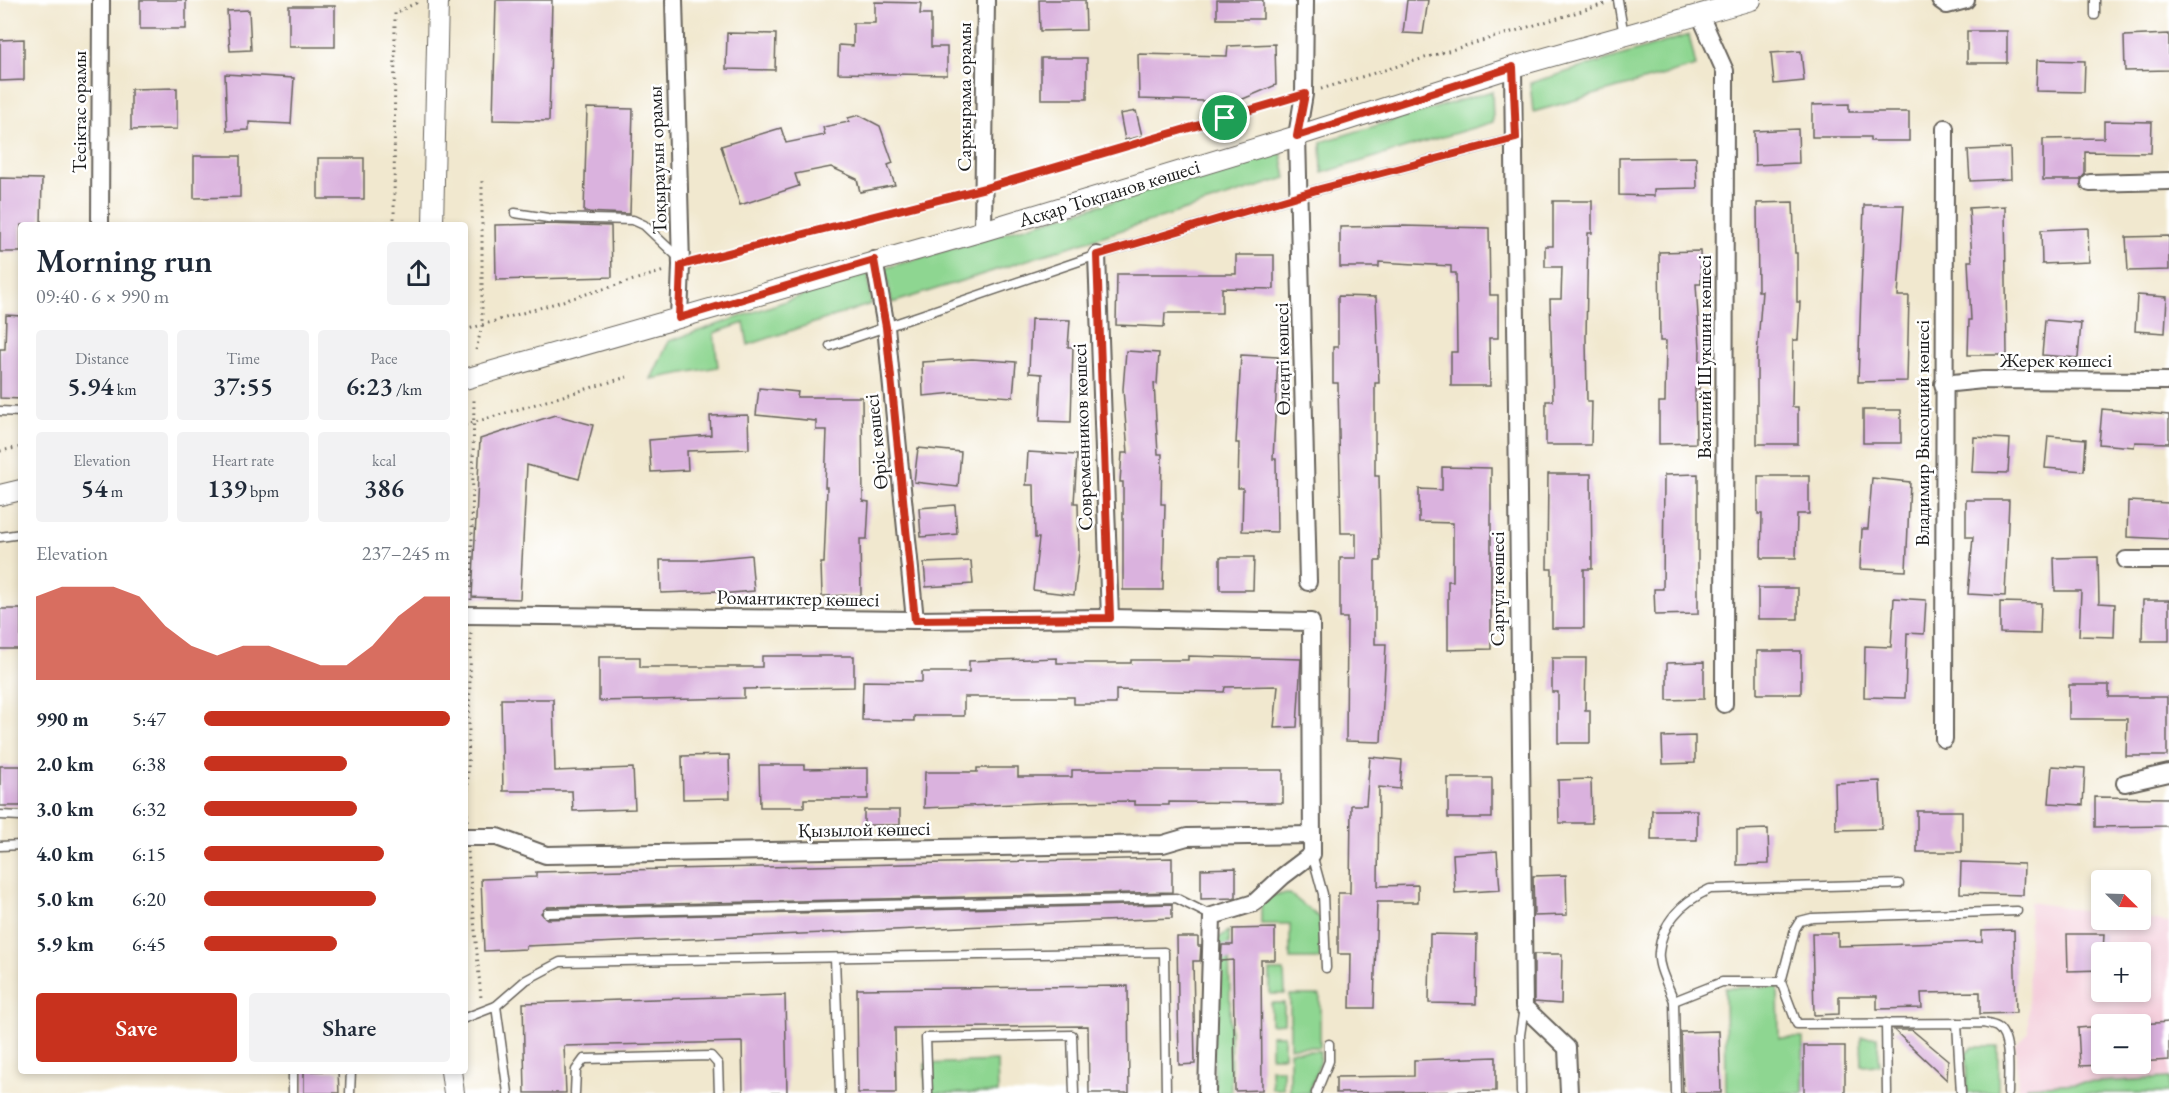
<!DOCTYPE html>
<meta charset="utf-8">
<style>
:root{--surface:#fff;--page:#f2f2f3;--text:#1f2937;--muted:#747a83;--accent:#c8321e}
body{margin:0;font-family:"EB Garamond",serif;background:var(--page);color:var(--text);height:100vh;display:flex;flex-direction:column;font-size:22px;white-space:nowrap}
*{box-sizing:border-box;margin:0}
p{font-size:20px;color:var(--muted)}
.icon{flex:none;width:33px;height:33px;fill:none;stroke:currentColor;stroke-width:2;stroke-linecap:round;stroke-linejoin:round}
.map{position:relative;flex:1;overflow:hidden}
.sheet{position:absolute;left:18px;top:222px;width:450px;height:852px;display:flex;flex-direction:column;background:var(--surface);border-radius:6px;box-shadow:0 3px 9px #0003}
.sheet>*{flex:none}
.needle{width:39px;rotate:113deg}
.buttons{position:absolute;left:2091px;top:870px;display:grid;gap:12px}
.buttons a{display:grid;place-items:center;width:60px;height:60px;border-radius:6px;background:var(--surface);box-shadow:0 3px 9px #0003;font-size:30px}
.pin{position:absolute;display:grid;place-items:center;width:51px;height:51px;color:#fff;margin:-26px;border:3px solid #fff;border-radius:50%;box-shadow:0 2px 6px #0007}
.round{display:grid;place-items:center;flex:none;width:63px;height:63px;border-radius:6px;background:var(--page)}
.summary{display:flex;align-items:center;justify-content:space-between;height:102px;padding:0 18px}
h1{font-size:33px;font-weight:600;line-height:45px}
.stats{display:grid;grid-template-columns:repeat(3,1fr);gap:9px;height:102px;padding:6px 18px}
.stats div{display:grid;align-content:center;border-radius:6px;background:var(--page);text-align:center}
.stats b{font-size:26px;font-weight:600}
.stats small{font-size:16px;font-weight:400}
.stats p{font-size:16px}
.chart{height:168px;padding:12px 18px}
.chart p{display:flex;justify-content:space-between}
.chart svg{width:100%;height:108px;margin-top:6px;fill:var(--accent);opacity:.7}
.primary-button{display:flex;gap:12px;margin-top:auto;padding:12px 18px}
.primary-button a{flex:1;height:69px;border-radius:6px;background:var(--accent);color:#fff;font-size:24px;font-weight:600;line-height:69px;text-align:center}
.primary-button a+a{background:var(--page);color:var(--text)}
ul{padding:0 18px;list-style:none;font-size:20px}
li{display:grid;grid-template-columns:96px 72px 1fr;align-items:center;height:45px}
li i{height:15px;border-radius:8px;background:var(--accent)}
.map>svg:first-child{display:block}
.built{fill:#f4cfdc;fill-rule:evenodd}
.green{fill:#8ed691;stroke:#557956;stroke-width:1.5}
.building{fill:#dab2de}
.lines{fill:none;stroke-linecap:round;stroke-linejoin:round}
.service-casing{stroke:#67635b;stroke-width:11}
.minor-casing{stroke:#67635b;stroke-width:20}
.tertiary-casing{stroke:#67635b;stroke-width:22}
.path{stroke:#67635b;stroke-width:3;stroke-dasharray:1.5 4.5;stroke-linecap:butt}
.service{stroke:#fff;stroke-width:8}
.minor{stroke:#fff;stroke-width:16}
.tertiary{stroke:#fff;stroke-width:20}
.route-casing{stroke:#fff;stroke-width:12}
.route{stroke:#c8321e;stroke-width:8}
.labels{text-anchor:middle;stroke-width:5;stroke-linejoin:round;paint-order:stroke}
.street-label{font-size:20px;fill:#1c1c1c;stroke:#fff}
</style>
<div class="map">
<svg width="2169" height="1093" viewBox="0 0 2169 1093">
<rect width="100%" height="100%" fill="#fff"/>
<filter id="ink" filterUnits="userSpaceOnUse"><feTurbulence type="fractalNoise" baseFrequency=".0167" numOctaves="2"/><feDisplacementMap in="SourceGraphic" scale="12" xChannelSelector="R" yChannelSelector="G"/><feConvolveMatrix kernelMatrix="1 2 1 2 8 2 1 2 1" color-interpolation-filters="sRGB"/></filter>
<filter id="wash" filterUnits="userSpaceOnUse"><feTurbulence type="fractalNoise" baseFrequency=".008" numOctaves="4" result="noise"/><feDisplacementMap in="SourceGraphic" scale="24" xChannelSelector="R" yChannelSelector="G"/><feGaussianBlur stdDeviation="1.35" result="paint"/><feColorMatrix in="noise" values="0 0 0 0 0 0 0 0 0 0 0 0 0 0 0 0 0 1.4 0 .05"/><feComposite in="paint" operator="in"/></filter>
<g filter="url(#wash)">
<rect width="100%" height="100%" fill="#f1e8cf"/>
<path class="built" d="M2029,902L2101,913L2102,920L2141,918L2169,923V1093H2018L2016,1044L2028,1033ZM2102,952H2140V992H2102ZM2102,1024H2140V1064H2102Z"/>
<g class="green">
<polygon points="1689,35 1696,66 1533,112 1530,83"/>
<polygon points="1492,91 1493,122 1322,173 1321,142"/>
<polygon points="1281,152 1286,178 892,303 885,268"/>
<polygon points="868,273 871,304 748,345 744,323 714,333 718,367 651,379 669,341"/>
<polygon points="1290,894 1320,918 1320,959 1290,959 1290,924 1261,924 1261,904 1267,895"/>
<polygon points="1229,931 1231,1093 1215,1093 1211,943"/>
<polygon points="1270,971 1284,971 1285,994 1270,994"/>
<polygon points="1778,987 1779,1038 1803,1038 1803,1093 1726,1093 1725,988"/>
<rect x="1290" y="995" width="30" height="52"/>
<polygon points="1271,1003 1284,1003 1284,1023 1271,1024"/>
<rect x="1271" y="1035" width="13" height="21"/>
<polygon points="1861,1037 1877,1037 1880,1065 1862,1066"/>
<polygon points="1973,1047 1998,1047 1998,1093 1967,1093 1966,1052"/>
<polygon points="1290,1051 1320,1051 1319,1065 1309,1093 1290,1093"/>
<polygon points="997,1061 998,1093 926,1093 925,1064"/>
<polygon points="1271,1069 1283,1069 1283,1089 1272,1089"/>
<polygon points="2169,1078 2169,1093 2027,1093 2027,1086"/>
</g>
<g id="blocks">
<g class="building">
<rect x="140" y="0" width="46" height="29"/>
<polygon points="496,0 552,0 549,121 493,120"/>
<polygon points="1039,0 1085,0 1086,30 1040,31"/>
<rect x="1217" y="0" width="46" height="19"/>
<polygon points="1407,0 1428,0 1423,34 1403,33"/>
<polygon points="875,2 921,3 920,14 931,14 931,47 947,47 947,75 838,73 839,45 853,46 853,23 875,23"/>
<rect x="289" y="6" width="46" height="41"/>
<polygon points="249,10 251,50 230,51 227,11"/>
<rect x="1967" y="31" width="40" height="32"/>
<polygon points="727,33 776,34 775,70 726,69"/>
<polygon points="2169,34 2169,70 2125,71 2124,36"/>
<polygon points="24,39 24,80 0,81 0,40"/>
<polygon points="1275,44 1276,85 1236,102 1139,99 1138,54 1227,56 1228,46"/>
<polygon points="1801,51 1804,81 1774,84 1771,53"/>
<rect x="1041" y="58" width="46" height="41"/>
<polygon points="2037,60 2085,61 2084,92 2036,91"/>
<polygon points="225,74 294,78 291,124 249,122 249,130 227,131"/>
<polygon points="177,88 177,129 131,130 131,89"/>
<polygon points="1849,104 1849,112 1909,112 1909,141 1870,141 1870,137 1812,137 1812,105"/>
<polygon points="587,108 633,109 630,214 584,212"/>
<polygon points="1136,111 1142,136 1125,140 1120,114"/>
<polygon points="859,115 880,126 893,163 888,165 895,185 860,192 857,179 831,167 795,174 799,186 740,205 721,146 781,128 786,143 825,135 823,127 849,122 848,118"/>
<polygon points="2104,121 2152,122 2151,153 2085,152 2085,174 2080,180 2043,180 2043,139 2104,138"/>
<polygon points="1798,129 1799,163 1755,165 1754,131"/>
<polygon points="2010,148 2011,179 1970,181 1968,150"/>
<polygon points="194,156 240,156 240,197 194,198"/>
<polygon points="1696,157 1697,188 1654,189 1654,196 1619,195 1619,158"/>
<rect x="318" y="158" width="46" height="41"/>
<polygon points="0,178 42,179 41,225 21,225 21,252 0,252"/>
<polygon points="1553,201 1592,201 1592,233 1588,233 1586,337 1587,401 1592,401 1591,445 1546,445 1546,401 1553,401 1550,299 1561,299 1562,267 1545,267 1545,246 1553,246"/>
<polygon points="1793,202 1795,253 1797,253 1797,302 1800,302 1798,340 1793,340 1792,407 1798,407 1798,444 1757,444 1757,356 1762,291 1758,291 1757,203"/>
<polygon points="1864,205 1904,205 1898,296 1909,296 1907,381 1858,382"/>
<polygon points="2005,206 2007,355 1968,355 1969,320 1971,320 1968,261 1972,261 1969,208"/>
<polygon points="547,224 611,226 612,277 496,280 495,225"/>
<polygon points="1402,226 1489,228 1490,295 1498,295 1498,338 1489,338 1490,386 1451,386 1451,352 1457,352 1456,273 1451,273 1451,266 1379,262 1379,267 1340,267 1340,227"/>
<polygon points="2088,228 2089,262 2042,264 2041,230"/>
<polygon points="2169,236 2169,270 2128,271 2126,237"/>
<polygon points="1700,251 1701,284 1696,284 1700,348 1699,389 1695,388 1696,443 1659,444 1659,402 1665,402 1666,341 1660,341 1659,252"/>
<polygon points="1236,255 1274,255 1274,289 1222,288 1222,313 1165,313 1164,327 1116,325 1117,274 1236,274"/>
<polygon points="2137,295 2167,297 2165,333 2135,331"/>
<polygon points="1338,296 1376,297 1379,383 1375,383 1375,476 1379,476 1381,561 1375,561 1375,644 1386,644 1381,742 1346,741 1347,618 1340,618 1340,558 1356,558 1356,533 1341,533 1338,383 1333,383 1333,347 1338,347"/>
<polygon points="6,315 21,316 21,399 0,398 0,349 5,349"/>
<polygon points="1031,319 1070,320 1068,347 1073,347 1071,422 1040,421 1042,374 1029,373"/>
<polygon points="2045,320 2081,323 2078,358 2042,355"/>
<polygon points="1126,351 1159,353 1157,384 1154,383 1158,454 1162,454 1161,504 1165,504 1163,590 1123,590 1123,482 1120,482 1122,453 1128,453 1123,389"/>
<polygon points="1241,355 1278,357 1273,459 1276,459 1277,532 1242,531 1243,488 1238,488 1239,443 1236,443"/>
<polygon points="972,359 1016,362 1013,397 955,393 923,396 922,362"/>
<polygon points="759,388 798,392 797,397 862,397 863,501 869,502 867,539 860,539 861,595 822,596 821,563 824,563 827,487 825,487 827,430 816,430 816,421 756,415"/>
<polygon points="2102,409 2169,415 2169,443 2135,442 2134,447 2099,444"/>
<rect x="1863" y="410" width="38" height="33"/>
<polygon points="555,415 593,425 579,479 527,465 520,599 472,597 480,439"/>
<polygon points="748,415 749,449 687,451 688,470 651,472 649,440 711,435 710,416"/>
<polygon points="2048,436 2086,439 2084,471 2045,468"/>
<polygon points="1974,437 2010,439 2008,473 1972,472"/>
<polygon points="918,448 961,452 958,487 914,482"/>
<polygon points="1028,452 1077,455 1074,503 1078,503 1079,552 1074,595 1033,590 1039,538 1035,538 1034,485 1026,485"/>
<polygon points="1442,467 1491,468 1491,649 1448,650 1448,581 1453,581 1453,523 1419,522 1419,489 1442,490"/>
<polygon points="1548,474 1591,474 1592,569 1584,569 1584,628 1552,628 1552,569 1547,569"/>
<polygon points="1698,474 1698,614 1655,615 1654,589 1663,589 1664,475"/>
<polygon points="1758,476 1809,476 1809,514 1797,514 1796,558 1761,558 1762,514 1758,514"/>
<polygon points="1872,478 1910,482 1906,571 1860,569 1862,529 1868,529"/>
<polygon points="1966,500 2009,500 2005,596 1968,594 1973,537 1966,537"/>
<polygon points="2128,501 2169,503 2169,539 2127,537"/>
<polygon points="955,505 957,534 921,537 919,508"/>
<polygon points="751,555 754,591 719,594 718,591 661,593 660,560 698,560"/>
<polygon points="1220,557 1254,557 1253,590 1220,590"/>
<polygon points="2098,557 2099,603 2115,604 2114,637 2079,636 2081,591 2055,591 2054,558"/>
<polygon points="971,561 973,584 926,587 924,563"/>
<rect x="1758" y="588" width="40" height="31"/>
<polygon points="1894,598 1926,600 1924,634 1907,633 1905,698 1864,697 1865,646 1891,647"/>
<polygon points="2143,600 2169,600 2169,641 2142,641"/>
<polygon points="2000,602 2041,603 2040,634 2000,633"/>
<rect x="0" y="609" width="21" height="40"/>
<rect x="1757" y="651" width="44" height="43"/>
<polygon points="762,656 854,656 854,687 744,689 744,698 599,701 599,657 640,657 640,667 762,667"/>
<polygon points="1188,656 1301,659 1297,727 1274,728 1278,686 1225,687 1224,692 1116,690 1116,704 1074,704 1074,697 964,697 964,716 914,716 914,721 862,720 863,681 922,682 922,672 969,672 969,661 1057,658 1057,663 1131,663 1131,660 1188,660"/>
<polygon points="1552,658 1586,658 1585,710 1590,710 1590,743 1558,743 1558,692 1552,692"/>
<polygon points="1704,662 1704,699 1667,700 1667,663"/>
<polygon points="2069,685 2109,685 2109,697 2167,697 2167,756 2126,756 2127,719 2069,719"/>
<polygon points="501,699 553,699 555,771 633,768 635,809 573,811 572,791 503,791"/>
<polygon points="1695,736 1695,763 1663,764 1662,737"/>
<polygon points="729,755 730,798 683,799 682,756"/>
<polygon points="1370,757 1402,760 1400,789 1379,787 1378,886 1418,885 1418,902 1377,902 1374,1008 1350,1008 1351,954 1338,954 1338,893 1350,893 1351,805 1366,805"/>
<polygon points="759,765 804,765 804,769 868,768 868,799 804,799 804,807 760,807"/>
<rect x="0" y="766" width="21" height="40"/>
<polygon points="2052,766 2085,768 2083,805 2049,803"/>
<polygon points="977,768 1018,768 1018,777 1072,777 1072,770 1283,770 1283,803 1169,802 1169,805 1135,805 1135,801 1062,802 924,808 925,772 977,772"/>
<rect x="1448" y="778" width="44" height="40"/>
<polygon points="1591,779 1592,823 1559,823 1558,780"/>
<polygon points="1880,781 1882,829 1836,830 1835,783"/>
<polygon points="2095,797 2169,798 2169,826 2095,827"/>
<rect x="864" y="810" width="36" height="15"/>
<polygon points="1652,810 1697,810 1697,840 1651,840"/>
<rect x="1917" y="811" width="45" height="41"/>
<polygon points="1768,829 1769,864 1737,865 1737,830"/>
<polygon points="1497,851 1500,890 1455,893 1453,854"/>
<polygon points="1172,858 1172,892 547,907 541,913 547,919 1172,904 1172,918 526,946 526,949 484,951 481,879 536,877 536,872"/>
<polygon points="1961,862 2024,864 2023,895 1960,893"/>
<polygon points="1236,868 1236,898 1201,899 1201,869"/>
<polygon points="1566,875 1567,915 1534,916 1533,876"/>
<polygon points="1275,928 1275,960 1261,960 1262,1090 1235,1091 1233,960 1221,961 1222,945 1233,945 1233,929"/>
<polygon points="2014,930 2016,1013 1980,1014 1980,992 1921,993 1922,1008 1877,1009 1877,996 1839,996 1839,1014 1814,1015 1812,933 1838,933 1838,946 1982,942 1982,931"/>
<polygon points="1430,934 1477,935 1476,1004 1429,1003"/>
<polygon points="2067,934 2104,934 2102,970 2068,971"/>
<polygon points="1177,937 1198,937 1198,946 1201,946 1200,961 1193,961 1195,1064 1179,1065"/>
<polygon points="1534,954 1562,954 1561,1004 1534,1002"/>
<polygon points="1128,986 1129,1093 1089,1093 1088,1026 895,1028 896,1093 858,1093 857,989"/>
<polygon points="785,995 787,1093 743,1093 742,1042 564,1046 566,1093 525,1093 523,1003"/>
<polygon points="2169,1022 2169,1060 2140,1062 2140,1024"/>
<polygon points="2102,1026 2102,1065 2080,1066 2078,1028"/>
<polygon points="1894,1030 1912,1030 1948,1060 1947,1080"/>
<polygon points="1719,1031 1721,1093 1683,1093 1681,1032"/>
<rect x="1804" y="1046" width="41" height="47"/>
<polygon points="1496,1057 1496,1091 1336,1093 1336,1077 1414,1076 1414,1060"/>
<polygon points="304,1071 338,1071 339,1093 304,1093"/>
</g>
</g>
</g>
<g filter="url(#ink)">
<use href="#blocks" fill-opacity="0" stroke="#67635b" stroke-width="1.5"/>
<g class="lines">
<g class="service-casing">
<g id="service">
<polyline points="1618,0 1624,36"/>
<polyline points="2095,15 2095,0"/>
<polyline points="515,213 548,218 633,220 644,225 680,259"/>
<polyline points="830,346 1097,255 1320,189 1516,138"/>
<polyline points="0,411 21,412"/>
<polyline points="0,537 21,534"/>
<polyline points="0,815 21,816"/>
<polyline points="0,846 21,845"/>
<polyline points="1312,854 1323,894 1326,968"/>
<polyline points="547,913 1176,898 1212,916"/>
<polyline points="835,958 840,1093"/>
<polyline points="1781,982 1795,929 1800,921 1812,918 2017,911"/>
<path d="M1674,1001C1669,987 1657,967 1659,952C1662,921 1684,901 1710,889L1899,884"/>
<polyline points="496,1006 508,1093"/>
<polyline points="465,1018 496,1006 526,980 560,962 1164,952 1166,1093"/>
<polyline points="1886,1023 1887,1093"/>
<polyline points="1957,1023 1961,1093"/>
<polyline points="293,1093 293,1071"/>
<polyline points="350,1093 351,1071"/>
<polyline points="575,1093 576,1070 584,1059 711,1056 718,1064 719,1093"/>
<polyline points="928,1093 926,1038 1072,1035 1074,1093"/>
<polyline points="1316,1093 1329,1061 1329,1044"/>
<polyline points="1521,1093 1520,1035 1524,1007"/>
<path d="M1676,1093L1674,1001L1722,982H1781L1797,1024L1983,1023C1987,1024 1993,1025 1997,1027C2012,1036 2008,1077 2008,1093"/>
</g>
</g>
<g class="minor-casing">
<g id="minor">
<polyline points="674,0 681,265 679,318"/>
<polyline points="1305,0 1304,94 1297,136 1308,582"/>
<polyline points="1940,0 1947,5 1966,0"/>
<polyline points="1700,15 1725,71 1724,704"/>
<polyline points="1513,67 1524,1007 1567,1048 1569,1093"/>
<polyline points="2090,183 2169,181"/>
<polyline points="100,225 101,0"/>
<polyline points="983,231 986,0"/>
<polyline points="1097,255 1110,618"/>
<polyline points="874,260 886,327 915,620"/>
<polyline points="1943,384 1983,380 2169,381"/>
<polyline points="2126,560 2169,560"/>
<polyline points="465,615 915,620 1110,618 1311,622 1312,854 1283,876 1254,903 1212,916 1207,1093"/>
<polyline points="1944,739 1945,128"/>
<polyline points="2125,783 2169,773"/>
<polyline points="465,837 497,837 546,855 1163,844 1187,837 1312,835"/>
</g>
</g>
<g class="tertiary-casing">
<g id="tertiary">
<polyline points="433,225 438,0"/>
<polyline points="465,379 983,231 1297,136 1513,67 1751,0"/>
<polyline points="0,495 21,490"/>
<polyline points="451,1071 454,1093"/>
</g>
</g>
<g class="path">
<polyline points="1321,89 1605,4"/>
<polyline points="999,184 1286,99"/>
<polyline points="394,225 395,13 416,3 416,0"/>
<polyline points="697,261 967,193"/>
<polyline points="465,330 664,271"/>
<polyline points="476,350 482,326 482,181"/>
<polyline points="465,425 627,377"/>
<polyline points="0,451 21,447"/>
<polyline points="471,600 474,400"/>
<polyline points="467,821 471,630"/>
<polyline points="468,852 481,998"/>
</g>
<use href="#service" class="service"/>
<use href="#minor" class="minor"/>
<use href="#tertiary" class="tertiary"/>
</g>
</g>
<g class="lines" filter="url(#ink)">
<g class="route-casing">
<polygon id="route" points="1513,67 1516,138 1320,189 1097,255 1110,618 915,620 886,327 874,260 679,318 681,265 985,188 1305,94 1297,136"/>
</g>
<use href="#route" class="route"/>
</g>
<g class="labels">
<g class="street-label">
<text transform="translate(964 97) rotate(-90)" y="7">Сарқырама орамы</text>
<text transform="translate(79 112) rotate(-90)" y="7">Тесіктас орамы</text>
<text transform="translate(657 160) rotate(-92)" y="7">Тоқырауын орамы</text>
<text transform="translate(1109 193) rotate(-17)" y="7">Асқар Тоқпанов көшесі</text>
<text transform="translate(1704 357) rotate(-90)" y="7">Василий Шукшин көшесі</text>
<text transform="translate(1282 359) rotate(-91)" y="7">Өлеңті көшесі</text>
<text x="2056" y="367">Жерек көшесі</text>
<text transform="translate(1922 433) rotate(-90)" y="7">Владимир Высоцкий көшесі</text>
<text transform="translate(1082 437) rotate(-92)" y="7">Современников көшесі</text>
<text transform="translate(876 442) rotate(-96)" y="7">Өріс көшесі</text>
<text transform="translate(1497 589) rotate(-90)" y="7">Саргүл көшесі</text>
<text transform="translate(798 598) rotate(1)" y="7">Романтиктер көшесі</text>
<text transform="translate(864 829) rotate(-1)" y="7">Қызылой көшесі</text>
</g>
</g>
</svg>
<div class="buttons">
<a><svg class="needle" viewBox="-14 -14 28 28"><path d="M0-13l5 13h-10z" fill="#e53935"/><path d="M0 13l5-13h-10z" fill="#747a83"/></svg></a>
<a>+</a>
<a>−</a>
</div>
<div class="pin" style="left:1225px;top:118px;background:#1e9e55"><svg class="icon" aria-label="arrive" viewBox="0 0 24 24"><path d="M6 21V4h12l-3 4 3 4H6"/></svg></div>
<section class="sheet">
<div class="summary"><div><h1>Morning run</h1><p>09:40 · 6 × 990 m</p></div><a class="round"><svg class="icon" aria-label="share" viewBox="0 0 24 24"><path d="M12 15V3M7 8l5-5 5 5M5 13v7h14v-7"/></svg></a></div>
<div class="stats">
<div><p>Distance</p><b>5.94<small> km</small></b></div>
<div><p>Time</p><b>37:55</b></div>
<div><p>Pace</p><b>6:23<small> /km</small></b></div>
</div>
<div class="stats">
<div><p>Elevation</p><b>54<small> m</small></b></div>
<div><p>Heart rate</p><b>139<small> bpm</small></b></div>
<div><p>kcal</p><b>386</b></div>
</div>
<div class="chart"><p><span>Elevation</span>237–245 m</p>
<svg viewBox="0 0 160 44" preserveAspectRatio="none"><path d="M0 44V10L10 6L20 6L30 6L40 10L50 22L60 30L70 34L80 30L90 30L100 34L110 38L120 38L130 30L140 18L150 10L160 10V44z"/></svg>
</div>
<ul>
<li><b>990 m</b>5:47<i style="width:100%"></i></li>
<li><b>2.0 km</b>6:38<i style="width:58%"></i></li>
<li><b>3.0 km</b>6:32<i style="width:62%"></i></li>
<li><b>4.0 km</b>6:15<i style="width:73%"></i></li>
<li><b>5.0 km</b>6:20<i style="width:70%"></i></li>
<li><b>5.9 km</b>6:45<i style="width:54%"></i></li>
</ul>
<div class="primary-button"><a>Save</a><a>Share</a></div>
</section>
</div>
